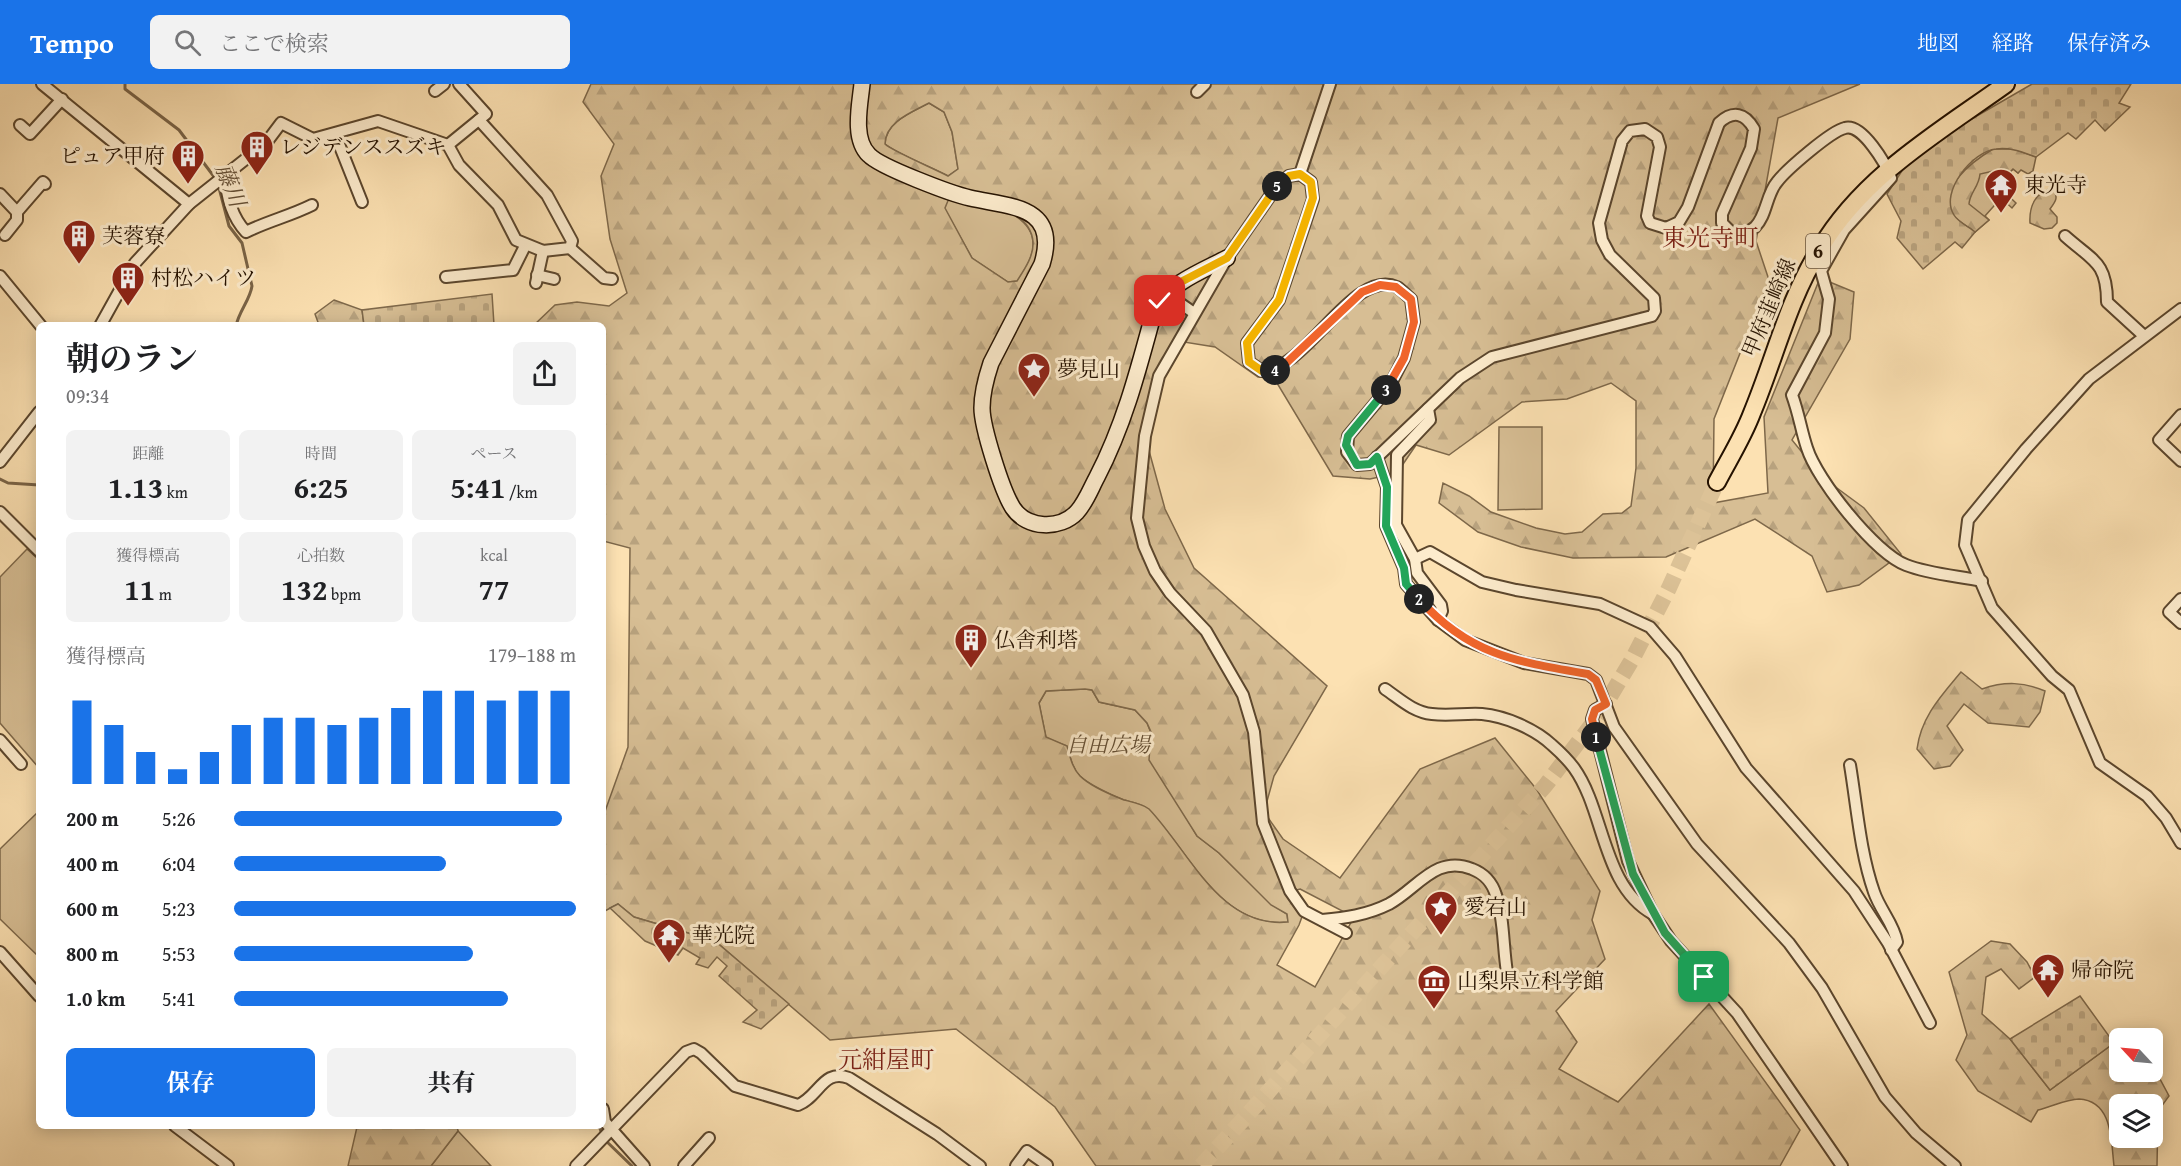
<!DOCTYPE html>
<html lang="ja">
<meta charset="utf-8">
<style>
:root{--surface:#fff;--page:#f2f2f2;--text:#202124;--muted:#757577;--accent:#1a73e8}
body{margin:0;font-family:"Gentium Book Plus","Noto Serif JP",serif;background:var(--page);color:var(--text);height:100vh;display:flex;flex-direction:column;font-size:22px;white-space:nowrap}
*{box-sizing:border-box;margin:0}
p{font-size:20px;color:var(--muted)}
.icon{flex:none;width:33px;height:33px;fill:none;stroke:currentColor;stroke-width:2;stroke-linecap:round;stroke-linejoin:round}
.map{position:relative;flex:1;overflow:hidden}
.sheet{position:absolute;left:36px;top:238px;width:570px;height:807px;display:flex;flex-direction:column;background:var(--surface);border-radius:9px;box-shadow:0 3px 15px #0003}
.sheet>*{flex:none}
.needle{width:39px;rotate:296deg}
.controls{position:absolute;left:2109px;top:944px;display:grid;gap:12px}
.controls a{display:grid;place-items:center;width:54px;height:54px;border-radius:9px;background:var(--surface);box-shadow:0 3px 15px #0003;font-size:30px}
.pin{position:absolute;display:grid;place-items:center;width:51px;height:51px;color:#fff;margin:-26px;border-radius:12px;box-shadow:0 3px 9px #0006}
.km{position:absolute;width:30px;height:30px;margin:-15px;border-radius:50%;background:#222;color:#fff;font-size:16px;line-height:30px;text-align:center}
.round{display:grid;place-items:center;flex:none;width:63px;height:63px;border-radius:9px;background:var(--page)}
.overview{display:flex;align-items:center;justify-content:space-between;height:102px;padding:0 30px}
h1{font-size:33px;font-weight:700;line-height:45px}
.stats{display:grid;grid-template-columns:repeat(3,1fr);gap:9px;height:102px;padding:6px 30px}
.stats div{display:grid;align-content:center;border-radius:9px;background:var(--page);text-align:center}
.stats b{font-size:30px;font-weight:700}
.stats small{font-size:16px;font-weight:400}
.stats p{font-size:16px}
.chart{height:168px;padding:12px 30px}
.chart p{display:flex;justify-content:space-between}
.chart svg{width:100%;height:108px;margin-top:6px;stroke:var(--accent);stroke-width:6}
.action{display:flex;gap:12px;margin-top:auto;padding:12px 30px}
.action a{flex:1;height:69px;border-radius:9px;background:var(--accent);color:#fff;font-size:24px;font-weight:700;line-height:69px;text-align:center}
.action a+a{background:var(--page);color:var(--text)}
ul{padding:0 30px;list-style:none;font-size:20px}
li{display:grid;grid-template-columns:96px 72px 1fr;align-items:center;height:45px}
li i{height:15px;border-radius:8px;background:var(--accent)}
header{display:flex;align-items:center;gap:36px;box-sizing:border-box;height:84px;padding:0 30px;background:var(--accent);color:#fff}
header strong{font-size:28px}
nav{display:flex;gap:33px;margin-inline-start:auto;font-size:21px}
.search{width:420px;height:54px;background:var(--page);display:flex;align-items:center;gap:15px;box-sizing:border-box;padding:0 21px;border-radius:9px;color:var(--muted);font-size:22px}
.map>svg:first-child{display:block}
.green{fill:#d7be94;stroke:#7e684a;stroke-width:1.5}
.forest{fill:url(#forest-firs);stroke:#7e684a;stroke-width:1.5;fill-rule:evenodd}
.cemetery{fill:url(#cemetery-stones);stroke:#7e684a;stroke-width:1.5}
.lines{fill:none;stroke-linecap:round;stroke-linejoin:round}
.stream{stroke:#7a6447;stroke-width:3}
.primary-tunnel{stroke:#dcc297;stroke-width:16;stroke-dasharray:16 8;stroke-linecap:butt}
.minor-casing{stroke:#5b462d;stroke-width:14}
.secondary-casing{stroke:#251201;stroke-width:18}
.primary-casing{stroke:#251201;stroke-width:20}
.minor{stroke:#fdeccd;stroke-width:10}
.secondary{stroke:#fdeccd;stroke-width:15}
.primary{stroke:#fce1b2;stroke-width:16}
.split-1-casing{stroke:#fff;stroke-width:12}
.split-2-casing{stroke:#fff;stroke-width:12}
.split-3-casing{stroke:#fff;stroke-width:12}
.split-4-casing{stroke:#fff;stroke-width:12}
.split-5-casing{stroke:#fff;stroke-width:12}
.split-6-casing{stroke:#fff;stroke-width:12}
.split-1{stroke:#22a559;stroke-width:8}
.split-2{stroke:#f0652b;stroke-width:8}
.split-3{stroke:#22a559;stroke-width:8}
.split-4{stroke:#f0652b;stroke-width:8}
.split-5{stroke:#f5b400;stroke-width:8}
.split-6{stroke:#f5b400;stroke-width:8}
.labels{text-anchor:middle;stroke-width:6;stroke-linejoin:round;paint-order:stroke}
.shield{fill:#fdeccd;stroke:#66533e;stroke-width:1.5}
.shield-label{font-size:20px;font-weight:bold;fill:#251201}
.poi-label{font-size:21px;fill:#251201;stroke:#fdeccd;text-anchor:start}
.street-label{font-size:21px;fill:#251201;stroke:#fdeccd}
.park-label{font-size:21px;font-style:italic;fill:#634e34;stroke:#fdeccd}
.water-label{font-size:22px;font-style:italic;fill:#655036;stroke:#fdeccd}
.quarter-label{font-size:24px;fill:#7a1f14;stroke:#fdeccd}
</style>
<header>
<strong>Tempo</strong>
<div class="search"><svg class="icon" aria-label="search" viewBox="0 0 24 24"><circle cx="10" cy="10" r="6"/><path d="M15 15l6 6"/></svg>ここで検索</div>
<nav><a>地図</a><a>経路</a><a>保存済み</a></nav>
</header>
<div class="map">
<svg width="2181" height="1082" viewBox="0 0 2181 1082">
<defs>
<pattern id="forest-firs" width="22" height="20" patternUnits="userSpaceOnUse" patternTransform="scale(1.5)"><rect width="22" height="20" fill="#d7be94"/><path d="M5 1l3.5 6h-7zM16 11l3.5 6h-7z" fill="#b8a27e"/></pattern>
<pattern id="cemetery-stones" width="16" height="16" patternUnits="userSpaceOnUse" patternTransform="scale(1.5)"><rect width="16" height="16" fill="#d7be94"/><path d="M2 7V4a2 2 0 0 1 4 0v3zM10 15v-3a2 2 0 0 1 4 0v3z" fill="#b8a27e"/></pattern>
</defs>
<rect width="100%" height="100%" fill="#fce1b2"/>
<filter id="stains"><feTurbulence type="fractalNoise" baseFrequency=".00333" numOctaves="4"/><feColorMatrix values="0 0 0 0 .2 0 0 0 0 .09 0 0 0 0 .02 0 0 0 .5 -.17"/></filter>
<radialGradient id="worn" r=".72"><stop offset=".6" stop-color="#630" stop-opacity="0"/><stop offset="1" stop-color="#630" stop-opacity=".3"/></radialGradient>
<g class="green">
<path d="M929,19L944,28L952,48L958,85L948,92C935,85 892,67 885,60C885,38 912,28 929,19Z"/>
<polygon points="1993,65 2020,86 2018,89 2013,85 1998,102 2016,119 2012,124 2001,114 1985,132 1989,136 1975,148 1952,101"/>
<path d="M952,107C976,116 1033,127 1033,159C1034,173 1024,186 1018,197L1008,198L972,174L944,124Z"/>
<polygon points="1499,343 1542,343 1542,425 1498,426"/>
<polygon points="27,465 39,476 39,684 0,639 0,493"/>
<path d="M1085,605L1092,606L1099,618L1135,626L1147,639L1151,649L1149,669L1197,752L1219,769L1271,820L1287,830L1288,838C1220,845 1190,768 1149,726C1144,720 1132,718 1124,716C1111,711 1090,701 1080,692C1072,684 1070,672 1067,662L1046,654L1039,619L1046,607Z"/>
<polygon points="39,727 39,873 0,835 0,765"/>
<polygon points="458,1047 491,1082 431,1082"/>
</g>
<g class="forest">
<path d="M591,0H1860L1778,34L1756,157L1769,196L1714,335L1713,419L1768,409L1764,333L1820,194L1854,208L1850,255L1792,356L1822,393L1864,424L1901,470L1859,501L1827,508L1812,472L1755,435L1666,473L1573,474L1521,463L1478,448L1439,419L1443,399L1469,412L1491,428L1536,444L1565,450L1582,448L1603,430L1622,429L1631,422L1636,384V317L1611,299L1567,315L1522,318L1449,371L1416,361L1397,389L1370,395L1333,392L1274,294L1258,293L1215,263L1178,257L1159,292L1145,352L1165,425L1194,484L1327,602L1274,692L1264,728L1283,755L1340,794L1420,685L1495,654L1537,706L1600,807L1592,836L1605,875L1556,927L1577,958L1559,985L1618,1018L1709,920L1800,1046L1780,1082H1096L1055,1023L956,945L830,956L715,857L634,833L618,820L603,828V733L628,663L630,464L603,457V242H533L555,221L577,218L609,222L627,209L610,155L601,92L614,60L583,18ZM929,19L944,28L952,48L958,85L948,92C935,85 892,67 885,60C885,38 912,28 929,19ZM952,107C977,116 1031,124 1033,158C1034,172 1024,186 1017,197L1008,198L972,174L945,124ZM1085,605L1092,606L1099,618L1135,626L1147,639L1151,648L1149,676L1197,752L1219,769L1271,821L1287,830L1288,838C1220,845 1190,768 1149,725C1143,720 1132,718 1124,716C1111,711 1089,701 1080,692C1072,684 1070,672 1067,662L1046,653L1039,619L1046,607ZM1300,805L1354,833L1315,903L1277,881L1299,841L1303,830L1290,808Z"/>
<path d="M1993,65H2014L2036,73L2033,87L2028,90L2021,86L2018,89L2013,85L2010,88L2002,85L1980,90C1979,103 1970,108 1969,120L1989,136L1975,148C1969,143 1957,137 1953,131C1937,103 1973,77 1993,65Z"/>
<path d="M2052,104C2059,113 2056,117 2050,125L2057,133V139L2052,144L2044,145L2030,139C2029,123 2035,108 2052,104Z"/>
<polygon points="334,216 362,226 364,241 319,241 315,230"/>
<path d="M1961,588L1982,605C2005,597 2024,598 2045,607L2040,628L2029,643L1988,639L1964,620L1947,642L1963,666L1950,682L1934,685L1917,665C1921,633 1941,612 1961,588Z"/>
<path d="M1991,857L2010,860L2027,878L2035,893L2019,905L2001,885L1986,893L1982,930L2010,955L2050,1006L2114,959L2119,961L2120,987H2152L2153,982L2169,1012L2158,1027L2157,1082H2114C2111,1057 2113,1017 2079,1015C2067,1015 2050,1023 2038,1026L2031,1038L1978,1007L1956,976L1967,951L1949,888ZM2120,1020H2152V1053H2120Z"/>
<polygon points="357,1043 457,1042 458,1047 431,1082 348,1082"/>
</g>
<g class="cemetery">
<path d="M2032,0H2131L2119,19L2130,23L2105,47L2095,36L2076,55L2068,49L2036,73C2022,68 2010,63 1996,65C1973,67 1939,108 1954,131C1958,138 1969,143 1975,148L1962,164L1955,158L1923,185L1897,154L1901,137L1887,110L1905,82L1956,44Z"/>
<polygon points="492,210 494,241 364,241 362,226"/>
<polygon points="618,820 634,833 715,857 789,920 761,945 743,938 757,926 719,892 727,882 717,873 708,884 696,880 700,874 683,864 678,871 645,857 610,824"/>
<polygon points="2080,912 2114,959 2050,1006 2010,955"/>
</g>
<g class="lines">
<g class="stream">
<polyline points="125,0 125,5 179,46 215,94"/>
<path d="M218,100L229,142L242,159L252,202C250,216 239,227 236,242"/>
<polyline points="0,395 8,399 39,401"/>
<polyline points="599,1042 604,1055 632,1082"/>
</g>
<polyline class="primary-tunnel" points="1201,1082 1545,702 1599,631 1633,574 1669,504 1717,398"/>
<g class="minor-casing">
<g id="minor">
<polyline points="42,0 189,120"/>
<polyline points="435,7 444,0"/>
<polyline points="1197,8 1205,0"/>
<polyline points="20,41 30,50 62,15"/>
<polyline points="335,50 362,118"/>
<polyline points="448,61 486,30 459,0"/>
<path d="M225,89C226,111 231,132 246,148C268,137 290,132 312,121"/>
<polyline points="1300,90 1330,0"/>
<polyline points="0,110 17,128 17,136 5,151"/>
<polyline points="17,128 43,98 45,100"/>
<path d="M2065,152C2093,177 2107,178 2107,218L2143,251"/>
<polyline points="570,164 604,194 612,195"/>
<polyline points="537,191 554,195"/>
<polyline points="0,192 41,242"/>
<polyline points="446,193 513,186 525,162"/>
<polyline points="536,199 543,167"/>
<polyline points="1160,217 1174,215 1194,229"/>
<polyline points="2181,225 2089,295 2026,365 1968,436 1965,461 1992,524 2052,592 2069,606 2100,679 2147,712 2166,734 2181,759"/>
<polyline points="100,242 135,179 189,120 266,59 281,39 313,55 378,37 448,61 459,81 498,121 516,156 543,167 570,164 572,157 547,111 479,36"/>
<polyline points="1428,325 1430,336 1397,371 1396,441 1415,475 1417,489 1441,521 1442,527 1438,536"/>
<polyline points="2181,331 2159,356 2181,377"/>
<polyline points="1377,373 1387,403 1386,442 1404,484 1406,500 1438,536 1465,556 1524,579 1588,590 1596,596 1614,643 1697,760 1789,859 1822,904 1885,1013 1916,1049 1955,1082"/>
<polyline points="0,378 39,328"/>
<polyline points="0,428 39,467"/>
<polyline points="1415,475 1430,468 1482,498 1516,506 1600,520 1650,543 1675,572 1746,684 1854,807 1888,859 1930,939"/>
<polyline points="2181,515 2169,528 2181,539"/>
<path d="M1385,605C1400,615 1413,628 1432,630C1449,632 1466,629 1482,630C1505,632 1535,645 1552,661C1560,668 1568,676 1574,684C1605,727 1602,802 1653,830"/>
<polyline points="1606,620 1595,626 1592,635 1628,777 1653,830 1671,857 1737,929 1842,1082"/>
<polyline points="0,656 21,680"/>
<path d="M1850,681C1857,723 1860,768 1874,808C1880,826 1894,840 1897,858L1891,866"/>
<path d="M1322,836C1345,834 1367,831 1389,820C1417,805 1436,770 1472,785C1485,790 1492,798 1496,811C1504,832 1503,865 1507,888"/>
<path d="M1346,849L1304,827L1290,807L1263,739L1254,648L1243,611L1206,547L1170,509L1155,487L1144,462L1137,434L1145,352L1159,292L1227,174L1254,135L1277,102L1289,92L1300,90L1311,98L1313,115L1279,216L1247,259L1249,278L1262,287C1307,286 1353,183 1397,203C1402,206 1407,212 1411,215L1414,238L1404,274L1389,303L1348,352L1347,368L1357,381L1370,380L1460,294L1492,273L1652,232L1655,227L1654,214L1610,171L1602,156L1599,139L1622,57L1630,47L1645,45L1657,53L1660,63L1647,132L1650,139L1666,144L1679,138L1688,123L1719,39C1733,26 1745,29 1754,45L1751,64L1722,130V139L1734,151C1742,151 1749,148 1755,143C1767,131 1766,111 1777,98C1786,86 1831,47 1845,44C1862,39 1886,80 1891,94L1844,146L1821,187L1829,215L1825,249L1792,311C1799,330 1801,346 1807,364C1817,396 1875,469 1906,481C1929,490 1958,492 1982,497"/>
<polyline points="0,868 39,912"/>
<polyline points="603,1025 605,1038 644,1082"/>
<polyline points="175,1042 228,1082"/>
<path d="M576,1082L686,968L694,965L701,969L735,1002L798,1021C819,1013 823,984 849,994L937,1050L980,1082"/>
<polyline points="684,1082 709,1054"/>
<polyline points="1016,1082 1027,1067 1047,1081"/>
</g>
</g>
<g class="secondary-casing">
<path id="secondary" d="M862,0C860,20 852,55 869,71C880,83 952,110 970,114C1009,123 1060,121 1042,180L991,279C986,294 982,308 982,324C982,343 1002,407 1013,424C1027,445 1060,446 1077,428C1086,418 1091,404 1097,393C1125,339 1139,283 1155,224C1172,198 1200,188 1227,174"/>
</g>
<g class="primary-casing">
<path id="primary" d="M1717,398C1729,375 1743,353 1752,329C1775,274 1788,216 1820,165C1863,92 1939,48 2006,0"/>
</g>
<use href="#minor" class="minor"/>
<use href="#secondary" class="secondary"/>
<use href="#primary" class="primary"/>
</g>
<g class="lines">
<g class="split-1-casing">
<polyline id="split-1" points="1596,653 1633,790 1665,849 1704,893"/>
</g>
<g class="split-2-casing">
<path id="split-2" d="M1419,515C1469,571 1517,578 1588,590L1596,596L1606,620L1595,626L1592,635L1596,653"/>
</g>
<g class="split-3-casing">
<polyline id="split-3" points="1386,306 1348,352 1346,361 1357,381 1370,380 1377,373 1387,403 1386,442 1404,484 1406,500 1419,515"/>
</g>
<g class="split-4-casing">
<polyline id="split-4" points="1275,286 1282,283 1362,208 1380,201 1396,203 1411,215 1414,238 1404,274 1386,306"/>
</g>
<g class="split-5-casing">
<polyline id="split-5" points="1275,286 1262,287 1249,278 1247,259 1279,216 1313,114 1311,98 1300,90 1289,92 1277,102"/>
</g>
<g class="split-6-casing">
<polyline id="split-6" points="1160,217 1173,202 1227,174 1277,102"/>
</g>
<use href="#split-1" class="split-1"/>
<use href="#split-2" class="split-2"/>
<use href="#split-3" class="split-3"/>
<use href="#split-4" class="split-4"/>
<use href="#split-5" class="split-5"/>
<use href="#split-6" class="split-6"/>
</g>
<defs>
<g id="building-pin" transform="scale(1.725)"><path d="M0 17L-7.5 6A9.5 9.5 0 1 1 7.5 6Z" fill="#8f2418" stroke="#fdeccd"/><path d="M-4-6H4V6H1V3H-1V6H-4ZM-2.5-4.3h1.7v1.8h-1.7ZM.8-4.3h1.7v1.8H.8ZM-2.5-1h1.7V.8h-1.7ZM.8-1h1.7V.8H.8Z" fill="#fff"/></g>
<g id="temple-pin" transform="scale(1.725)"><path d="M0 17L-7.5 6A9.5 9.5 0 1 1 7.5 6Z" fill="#8f2418" stroke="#fdeccd"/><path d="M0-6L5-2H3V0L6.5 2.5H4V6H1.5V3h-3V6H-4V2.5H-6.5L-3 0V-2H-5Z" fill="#fff"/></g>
<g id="sight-pin" transform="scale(1.725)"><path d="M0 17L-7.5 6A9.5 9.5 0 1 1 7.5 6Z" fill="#8f2418" stroke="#fdeccd"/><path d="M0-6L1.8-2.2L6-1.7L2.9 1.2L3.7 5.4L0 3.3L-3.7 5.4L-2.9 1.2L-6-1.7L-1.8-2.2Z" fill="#fff"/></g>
<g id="museum-pin" transform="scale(1.725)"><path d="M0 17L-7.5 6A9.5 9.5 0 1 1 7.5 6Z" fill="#8f2418" stroke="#fdeccd"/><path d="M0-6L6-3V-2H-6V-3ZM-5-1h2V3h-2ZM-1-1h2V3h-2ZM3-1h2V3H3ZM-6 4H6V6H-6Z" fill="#fff"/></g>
</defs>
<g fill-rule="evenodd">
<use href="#building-pin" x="257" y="63"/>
<use href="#building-pin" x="188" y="72"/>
<use href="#temple-pin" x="2001" y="101"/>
<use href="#building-pin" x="79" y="152"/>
<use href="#building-pin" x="128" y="194"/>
<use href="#sight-pin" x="1034" y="285"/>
<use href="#building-pin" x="971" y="556"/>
<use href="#sight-pin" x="1441" y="823"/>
<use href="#temple-pin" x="669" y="851"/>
<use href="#temple-pin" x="2048" y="886"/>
<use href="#museum-pin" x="1434" y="897"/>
</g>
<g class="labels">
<rect class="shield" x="1806" y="150" width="24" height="34" rx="4.5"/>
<g class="shield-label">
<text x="1818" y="174">6</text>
</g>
<g class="poi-label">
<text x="280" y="70">レジデンススズキ</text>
<text x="165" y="79" text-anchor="end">ピュア甲府</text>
<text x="2024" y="108">東光寺</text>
<text x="102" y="159">芙蓉寮</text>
<text x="151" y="201">村松ハイツ</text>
<text x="1057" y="292">夢見山</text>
<text x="994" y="563">仏舎利塔</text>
<text x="1464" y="830">愛宕山</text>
<text x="692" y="858">華光院</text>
<text x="2071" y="893">帰命院</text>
<text x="1457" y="904">山梨県立科学館</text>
</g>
<g class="street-label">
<text transform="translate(1769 224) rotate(-67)" y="7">甲府韮崎線</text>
</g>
<g class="park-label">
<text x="1108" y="668">自由広場</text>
</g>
<g class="water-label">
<text transform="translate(231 101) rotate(68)" y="8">藤川</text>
</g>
<g class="quarter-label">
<text x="1710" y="162">東光寺町</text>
<text x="886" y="984">元紺屋町</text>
</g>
</g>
<rect width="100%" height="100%" filter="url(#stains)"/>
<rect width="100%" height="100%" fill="url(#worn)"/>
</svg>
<div class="controls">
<a><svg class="needle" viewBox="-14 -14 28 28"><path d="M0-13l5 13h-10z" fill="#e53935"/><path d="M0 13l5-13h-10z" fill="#757577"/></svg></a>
<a><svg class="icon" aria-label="layers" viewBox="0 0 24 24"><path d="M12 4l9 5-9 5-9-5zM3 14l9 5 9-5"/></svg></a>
</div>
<div class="pin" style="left:1704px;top:893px;background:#1e9e55"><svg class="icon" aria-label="arrive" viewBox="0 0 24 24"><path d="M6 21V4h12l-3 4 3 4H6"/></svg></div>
<div class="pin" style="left:1160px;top:217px;background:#d93025"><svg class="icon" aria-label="check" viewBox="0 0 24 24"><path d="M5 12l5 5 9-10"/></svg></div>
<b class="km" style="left:1596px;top:653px">1</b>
<b class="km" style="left:1419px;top:515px">2</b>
<b class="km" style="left:1386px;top:306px">3</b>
<b class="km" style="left:1275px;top:286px">4</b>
<b class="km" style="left:1277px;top:102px">5</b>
<section class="sheet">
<div class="overview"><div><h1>朝のラン</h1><p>09:34</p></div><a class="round"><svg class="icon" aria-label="share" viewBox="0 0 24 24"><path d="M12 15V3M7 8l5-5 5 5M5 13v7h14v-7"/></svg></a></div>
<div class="stats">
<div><p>距離</p><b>1.13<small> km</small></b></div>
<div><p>時間</p><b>6:25</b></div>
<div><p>ペース</p><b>5:41<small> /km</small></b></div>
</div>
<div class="stats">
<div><p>獲得標高</p><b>11<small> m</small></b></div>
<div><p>心拍数</p><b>132<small> bpm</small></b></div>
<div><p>kcal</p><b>77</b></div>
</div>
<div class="chart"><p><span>獲得標高</span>179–188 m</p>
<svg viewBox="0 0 160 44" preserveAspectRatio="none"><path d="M5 44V10M15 44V20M25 44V31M35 44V38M45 44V31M55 44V20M65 44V17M75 44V17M85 44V20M95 44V17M105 44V13M115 44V6M125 44V6M135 44V10M145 44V6M155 44V6"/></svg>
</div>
<ul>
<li><b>200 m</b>5:26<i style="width:96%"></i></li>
<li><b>400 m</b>6:04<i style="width:62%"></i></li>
<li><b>600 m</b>5:23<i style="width:100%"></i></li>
<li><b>800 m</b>5:53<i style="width:70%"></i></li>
<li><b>1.0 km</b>5:41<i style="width:80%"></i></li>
</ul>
<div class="action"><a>保存</a><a>共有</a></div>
</section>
</div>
